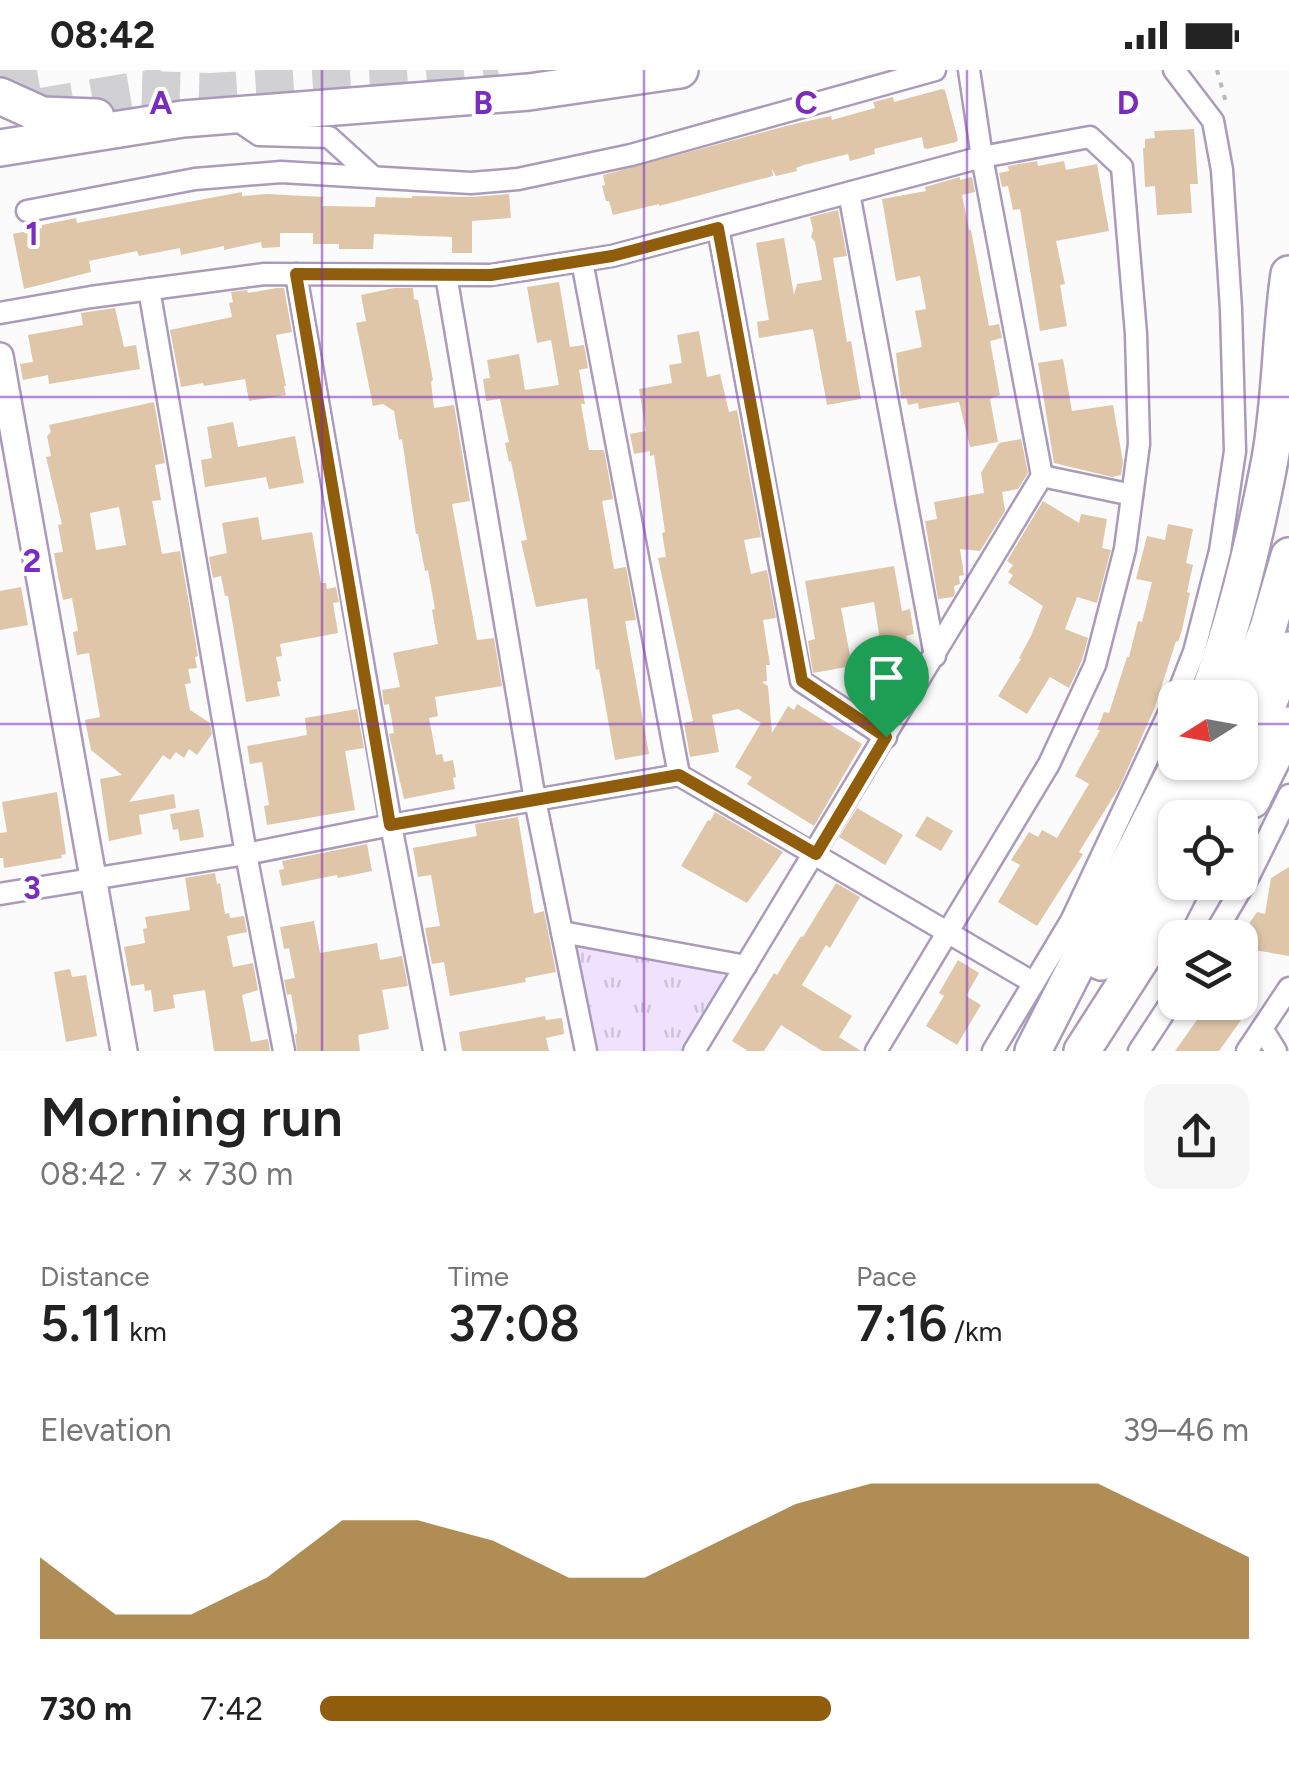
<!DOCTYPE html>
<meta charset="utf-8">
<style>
:root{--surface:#fff;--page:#f6f6f6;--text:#222;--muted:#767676;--accent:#905d0d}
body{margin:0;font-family:Figtree,sans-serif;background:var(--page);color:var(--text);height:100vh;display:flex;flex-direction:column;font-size:38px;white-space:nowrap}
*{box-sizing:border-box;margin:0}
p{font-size:32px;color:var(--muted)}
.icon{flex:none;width:55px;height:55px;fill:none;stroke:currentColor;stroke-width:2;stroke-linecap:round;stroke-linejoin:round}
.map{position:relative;height:981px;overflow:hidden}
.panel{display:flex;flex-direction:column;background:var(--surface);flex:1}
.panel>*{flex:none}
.needle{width:65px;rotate:259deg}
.fabs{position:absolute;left:1158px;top:610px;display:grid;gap:20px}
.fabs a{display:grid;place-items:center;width:100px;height:100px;border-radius:20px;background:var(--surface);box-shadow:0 2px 8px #0004;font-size:50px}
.pin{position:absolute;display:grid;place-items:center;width:85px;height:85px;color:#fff;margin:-102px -42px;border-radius:50% 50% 50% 0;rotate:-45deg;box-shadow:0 0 10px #0007}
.pin .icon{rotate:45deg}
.round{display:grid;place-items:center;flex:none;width:105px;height:105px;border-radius:20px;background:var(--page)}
.summary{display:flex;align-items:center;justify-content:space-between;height:170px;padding:0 40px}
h1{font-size:55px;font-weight:600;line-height:75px}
.metrics{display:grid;grid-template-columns:repeat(3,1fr);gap:15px;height:170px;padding:10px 40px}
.metrics div{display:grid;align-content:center}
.metrics b{font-size:50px;font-weight:600}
.metrics small{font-size:28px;font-weight:400}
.metrics p{font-size:28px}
.chart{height:280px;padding:20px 40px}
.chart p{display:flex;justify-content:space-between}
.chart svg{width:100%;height:180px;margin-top:10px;fill:var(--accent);opacity:.7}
ul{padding:0 40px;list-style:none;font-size:32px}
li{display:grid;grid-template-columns:160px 120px 1fr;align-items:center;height:75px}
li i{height:25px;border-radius:12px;background:var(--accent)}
.status{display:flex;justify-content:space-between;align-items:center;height:70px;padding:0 50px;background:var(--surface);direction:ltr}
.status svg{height:28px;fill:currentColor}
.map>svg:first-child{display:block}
.grass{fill:url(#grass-tufts)}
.building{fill:#dfc6a9;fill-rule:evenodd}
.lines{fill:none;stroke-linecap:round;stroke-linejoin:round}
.motorway-tunnel{stroke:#d1d0d2;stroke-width:38;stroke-dasharray:38 19;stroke-linecap:butt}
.minor-casing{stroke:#ab9bbb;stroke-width:25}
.tertiary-casing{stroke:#ab9bbb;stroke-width:30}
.trunk-casing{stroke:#ab9bbb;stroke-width:40}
.path{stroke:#bbb9bd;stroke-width:4;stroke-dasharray:5 8;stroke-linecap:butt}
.minor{stroke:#fff;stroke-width:20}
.tertiary{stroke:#fff;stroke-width:25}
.trunk{stroke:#fff;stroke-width:35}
.route-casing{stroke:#fff;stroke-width:20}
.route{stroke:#905d0d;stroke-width:12}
.grid{fill:none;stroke:#7b2cbf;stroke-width:2.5;stroke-opacity:0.55}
.grid-label{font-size:32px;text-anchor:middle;font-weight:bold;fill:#7b2cbf;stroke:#fff;stroke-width:8;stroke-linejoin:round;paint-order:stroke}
</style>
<div class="status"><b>08:42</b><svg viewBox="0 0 49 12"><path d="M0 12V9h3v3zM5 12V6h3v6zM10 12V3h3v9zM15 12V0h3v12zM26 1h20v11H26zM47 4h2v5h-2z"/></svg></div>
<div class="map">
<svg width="1289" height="981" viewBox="0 0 1289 981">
<defs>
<pattern id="grass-tufts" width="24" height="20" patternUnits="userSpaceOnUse" patternTransform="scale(2.5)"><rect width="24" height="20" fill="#f0e1ff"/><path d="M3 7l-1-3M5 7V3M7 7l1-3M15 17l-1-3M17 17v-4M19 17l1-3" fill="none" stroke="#cec1db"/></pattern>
</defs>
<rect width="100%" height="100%" fill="#fbfbfb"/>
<polygon class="grass" points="584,873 720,899 726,912 685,981 598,981 575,878"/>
<g class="building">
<polygon points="942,19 945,20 958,70 956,72 927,79 924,78 922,67 874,79 875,84 850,91 848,84 804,95 796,98 797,101 776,106 772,99 773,106 659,136 659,134 613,145 609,131 606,131 602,116 605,115 603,105 794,54 831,46 832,50 875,38 873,32 893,27 894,32"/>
<polygon points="1194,59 1198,114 1190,114 1192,143 1157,145 1155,116 1145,117 1143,78 1145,78 1145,69 1155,68 1154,61"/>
<polygon points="1037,91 1038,96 1064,91 1066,100 1097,94 1109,161 1056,171 1065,214 1060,215 1067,256 1040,261 1020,139 1013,140 1008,116 1002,117 999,103 1009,101 1008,96"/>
<polygon points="960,107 960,110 972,107 975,122 962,125 969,160 971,160 989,256 999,254 1002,268 990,271 1000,325 990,329 998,372 970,377 959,332 919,339 918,333 908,335 906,328 901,329 896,283 922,277 915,241 926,239 920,206 896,211 882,129 926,121 925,117"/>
<polygon points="242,122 242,126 268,124 323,127 322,136 375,137 376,127 412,128 412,126 472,127 509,124 511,148 472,151 472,183 452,183 452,167 374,164 373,179 339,179 339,174 313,174 313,163 280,163 280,177 262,178 261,172 224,180 224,176 181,185 180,178 139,186 137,181 89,191 91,202 24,219 13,164 42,158 42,155 76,148 77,153"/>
<polygon points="838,140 847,186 833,188 847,272 851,271 861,329 827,335 813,259 759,268 757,252 769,250 756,173 784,168 794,225 797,214 822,210 815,172 811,167 813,160 810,147"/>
<polygon points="559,212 570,277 584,275 588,298 579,300 585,334 581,334 589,380 604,380 613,429 602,431 614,499 626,497 636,550 625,551 649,684 615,690 599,599 596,600 587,528 536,537 521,471 527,470 511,391 509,392 505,373 509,372 500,329 486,331 483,309 490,308 487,290 519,284 525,320 559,315 551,270 537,273 527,217"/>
<polygon points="277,218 284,218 292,262 276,265 286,316 284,316 286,325 249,331 245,309 204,316 203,313 181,317 170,260 232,247 229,233 233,232 231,222 247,220 248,223"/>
<polygon points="394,218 413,218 414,229 418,230 433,310 431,312 434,338 454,335 470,431 452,434 477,570 494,568 502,616 435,627 438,646 429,648 436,685 442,684 444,692 453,690 456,707 453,708 455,719 404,729 389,664 394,663 389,634 384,635 382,620 400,617 393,583 438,574 432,540 435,539 428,500 425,501 418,464 416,464 402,369 399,370 394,341 383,334 373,336 356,253 366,251 361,225"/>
<polygon points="115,238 124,277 136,275 140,299 49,314 48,305 23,310 20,294 33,292 28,265 83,255 81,243"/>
<polygon points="699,261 707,307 720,304 729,342 737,340 761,467 744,470 751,504 767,500 776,548 763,550 770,595 766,595 767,611 762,612 768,616 772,663 788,636 794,640 797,634 862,674 814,756 747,714 752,707 735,697 761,653 738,639 712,645 719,682 690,687 684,653 693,651 658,488 666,487 662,463 665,462 654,385 650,386 650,381 634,384 630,364 646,361 639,319 672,313 669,295 682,293 677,265"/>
<polygon points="1063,289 1072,341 1113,335 1123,392 1121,405 1112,407 1054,393 1038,293"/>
<path d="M154,332L165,393L155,395L161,430L152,431L162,484L180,481L198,586L195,587L197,598L188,599L191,613L185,614L190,640L210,653L212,664L197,685L189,679L184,688L176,682L170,690L163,685L129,732L174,724L176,738L139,745L142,764L109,771L100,709L122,705L91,680L85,650L100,647L89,583L77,585L73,562L78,561L72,528L63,530L58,506L54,483L63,482L58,455L62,454L46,387L51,386L47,366L51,362L49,355ZM119,437L126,475L96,480L90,443Z"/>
<polygon points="233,352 238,377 295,366 304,413 269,419 266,407 205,417 201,390 212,388 207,357"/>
<polygon points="1021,369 1028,403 1018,419 1002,422 1005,441 980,481 960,479 964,505 959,506 960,514 954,516 955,523 953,527 938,529 925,451 937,449 934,432 984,423 981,403 999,373"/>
<polygon points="1043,431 1079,453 1081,444 1107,449 1102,478 1111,480 1097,533 1077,527 1065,559 1088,568 1082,590 1070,616 1069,618 1050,607 1027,644 998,626 1021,589 1019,588 1031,566 1043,536 1008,513 1013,505 1008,502 1013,495 1007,491"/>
<polygon points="258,447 262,470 312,462 321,513 326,513 327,519 336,517 339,532 333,533 338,563 280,574 282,586 276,587 281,611 277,612 280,626 246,632 228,526 225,526 221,506 213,508 209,487 227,483 222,453"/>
<polygon points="1168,454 1193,459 1186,493 1193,495 1187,522 1190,523 1182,560 1178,572 1176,571 1155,637 1120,716 1079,782 1083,784 1037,856 998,832 1020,795 1011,790 1029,762 1038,767 1042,760 1057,768 1089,714 1075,706 1100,660 1097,660 1104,642 1109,643 1127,587 1129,587 1138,551 1142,552 1152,512 1136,509 1147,466 1165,470"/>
<polygon points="894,496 902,541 910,539 914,564 906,566 909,582 889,615 894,618 881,641 852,624 881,576 874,532 841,538 852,596 813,603 808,571 815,569 805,511"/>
<polygon points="21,517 28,555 0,560 0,521"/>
<polygon points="357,639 364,678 345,681 355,740 267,755 264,736 269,735 262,692 250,694 247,676 307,665 305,648"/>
<polygon points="57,722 66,784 61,785 62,788 4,798 3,788 0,788 0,763 7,762 2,732"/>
<polygon points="857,738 903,765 885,795 839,767"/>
<polygon points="199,739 204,767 180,771 178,759 173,760 170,744"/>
<polygon points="715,742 783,782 747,833 681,796 708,750 710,751"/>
<polygon points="927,746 953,761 941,781 915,766"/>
<polygon points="518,747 534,844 544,841 556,902 525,908 526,912 450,926 444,892 432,894 425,858 440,856 431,805 418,807 413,778 477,766 475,754"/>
<polygon points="367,774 372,801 338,808 337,805 282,816 279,800 284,799 282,791"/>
<polygon points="1289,797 1289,886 1248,879 1240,874 1239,868 1257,842 1265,844 1271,808"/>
<polygon points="215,803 217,814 220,813 225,844 229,843 230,848 244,846 247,862 227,866 233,897 253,893 258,920 242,925 251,972 268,969 270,981 214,981 205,920 173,925 175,938 154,942 151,920 145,921 144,914 131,916 124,877 145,873 143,859 147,858 145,847 190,840 185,808"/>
<polygon points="836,813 860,827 830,878 826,875 802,915 852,946 839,967 861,981 822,981 781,955 764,981 748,981 732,971 774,903 777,905 801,866 803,867"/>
<polygon points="314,851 320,883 377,873 380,890 402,886 408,916 382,920 389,959 358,965 360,981 297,981 295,964 297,964 297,957 291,924 287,925 284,910 295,908 289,878 284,879 280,857"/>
<polygon points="958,890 979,903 966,926 981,935 957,975 926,956 944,926 939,923"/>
<polygon points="70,899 72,907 86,905 97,966 66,972 54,902"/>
<polygon points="1188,932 1231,932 1246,943 1219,981 1175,981 1202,943"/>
<polygon points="545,946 546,950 562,948 564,964 546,968 549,981 462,981 459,962"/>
</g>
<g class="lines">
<g class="motorway-tunnel">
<polyline points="0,10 53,0"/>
<polyline points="142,20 212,22 433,9 498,0"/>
<polyline points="36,38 164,16"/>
</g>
<g class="minor-casing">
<g id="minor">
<polyline points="969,0 982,87 1042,406"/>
<polyline points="1174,0 1213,51 1222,100 1231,239 1235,381 1220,481 1194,582 1176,628"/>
<polyline points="234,48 259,65 329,67 372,106"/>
<polyline points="849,123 935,586"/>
<polyline points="27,141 195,109 281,102 471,113 518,109 631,85 935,0"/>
<polyline points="718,158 801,611 886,667"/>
<polyline points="582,191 679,705"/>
<polyline points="296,204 391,755 434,981"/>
<polyline points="446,205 535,730 586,981"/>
<polyline points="149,219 246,784 284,981"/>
<polyline points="0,243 91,227 265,204 491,205 612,186 982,87 1090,67 1122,97 1136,264 1139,374 1125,479 1095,595 1049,694 876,981"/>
<polyline points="0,824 246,784 391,755 679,705 1034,913"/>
<polyline points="562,862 746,896"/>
<polyline points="1212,868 1250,804 1289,725"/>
<polyline points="1263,960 1276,981"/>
<polyline points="694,981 1042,406 1132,425"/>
<polyline points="993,981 1071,851 1175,630"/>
<polyline points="1139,981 1175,926"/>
<polyline points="1247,981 1289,918"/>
</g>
</g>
<g class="tertiary-casing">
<polyline id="tertiary" points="0,286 124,981"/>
</g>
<g class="trunk-casing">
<g id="trunk">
<polyline points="0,26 42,45 96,47"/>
<polyline points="0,78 183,49 529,22 680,0"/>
<path d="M1207,628C1235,551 1255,469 1270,389C1281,328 1280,265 1289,204"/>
<polyline points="1240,628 1268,558 1289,486"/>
<polyline points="1252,730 1289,655"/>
<polyline points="1185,748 1214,692"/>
<polyline points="1218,748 1247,690 1289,580"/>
<polyline points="1101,892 1134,842 1175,765"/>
<polyline points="1033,981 1180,692"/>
<polyline points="1082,981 1159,861 1184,812"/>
</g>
</g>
<polyline class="path" points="1217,0 1227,36"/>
<use href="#minor" class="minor"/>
<use href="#tertiary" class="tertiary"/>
<use href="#trunk" class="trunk"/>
</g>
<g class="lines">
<g class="route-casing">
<polygon id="route" points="718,158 802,611 886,667 816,784 679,705 390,755 296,204 491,205 612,186"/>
</g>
<use href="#route" class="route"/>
</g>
<path class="grid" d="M322,0V981M644,0V981M967,0V981M0,327H1289M0,654H1175M1240,654H1289"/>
<g class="grid-label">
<text x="161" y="44">A</text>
<text x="483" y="44">B</text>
<text x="806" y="44">C</text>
<text x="1128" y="44">D</text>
<text x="32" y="175">1</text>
<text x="32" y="502">2</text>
<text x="32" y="829">3</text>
</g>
</svg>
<div class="fabs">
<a><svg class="needle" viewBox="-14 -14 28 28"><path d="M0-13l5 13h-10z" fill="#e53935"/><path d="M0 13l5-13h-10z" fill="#767676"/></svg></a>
<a><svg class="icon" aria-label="locate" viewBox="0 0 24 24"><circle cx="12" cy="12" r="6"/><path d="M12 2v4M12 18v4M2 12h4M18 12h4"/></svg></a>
<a><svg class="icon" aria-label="layers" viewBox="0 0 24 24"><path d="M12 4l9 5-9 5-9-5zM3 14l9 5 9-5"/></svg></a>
</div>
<div class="pin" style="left:886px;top:667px;background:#1e9e55"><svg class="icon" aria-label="arrive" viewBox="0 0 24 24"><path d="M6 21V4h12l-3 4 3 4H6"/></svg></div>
</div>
<section class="panel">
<div class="summary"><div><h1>Morning run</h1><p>08:42 · 7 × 730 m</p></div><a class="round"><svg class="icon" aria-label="share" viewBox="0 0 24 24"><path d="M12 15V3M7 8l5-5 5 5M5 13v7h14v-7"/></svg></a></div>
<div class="metrics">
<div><p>Distance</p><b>5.11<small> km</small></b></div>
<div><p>Time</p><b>37:08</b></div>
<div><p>Pace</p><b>7:16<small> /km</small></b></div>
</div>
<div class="chart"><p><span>Elevation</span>39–46 m</p>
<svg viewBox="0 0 160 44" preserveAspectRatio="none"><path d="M0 44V24L10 38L20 38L30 29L40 15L50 15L60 20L70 29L80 29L90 20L100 11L110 6L120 6L130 6L140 6L150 15L160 24V44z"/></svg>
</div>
<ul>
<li><b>730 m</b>7:42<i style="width:55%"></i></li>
</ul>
</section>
